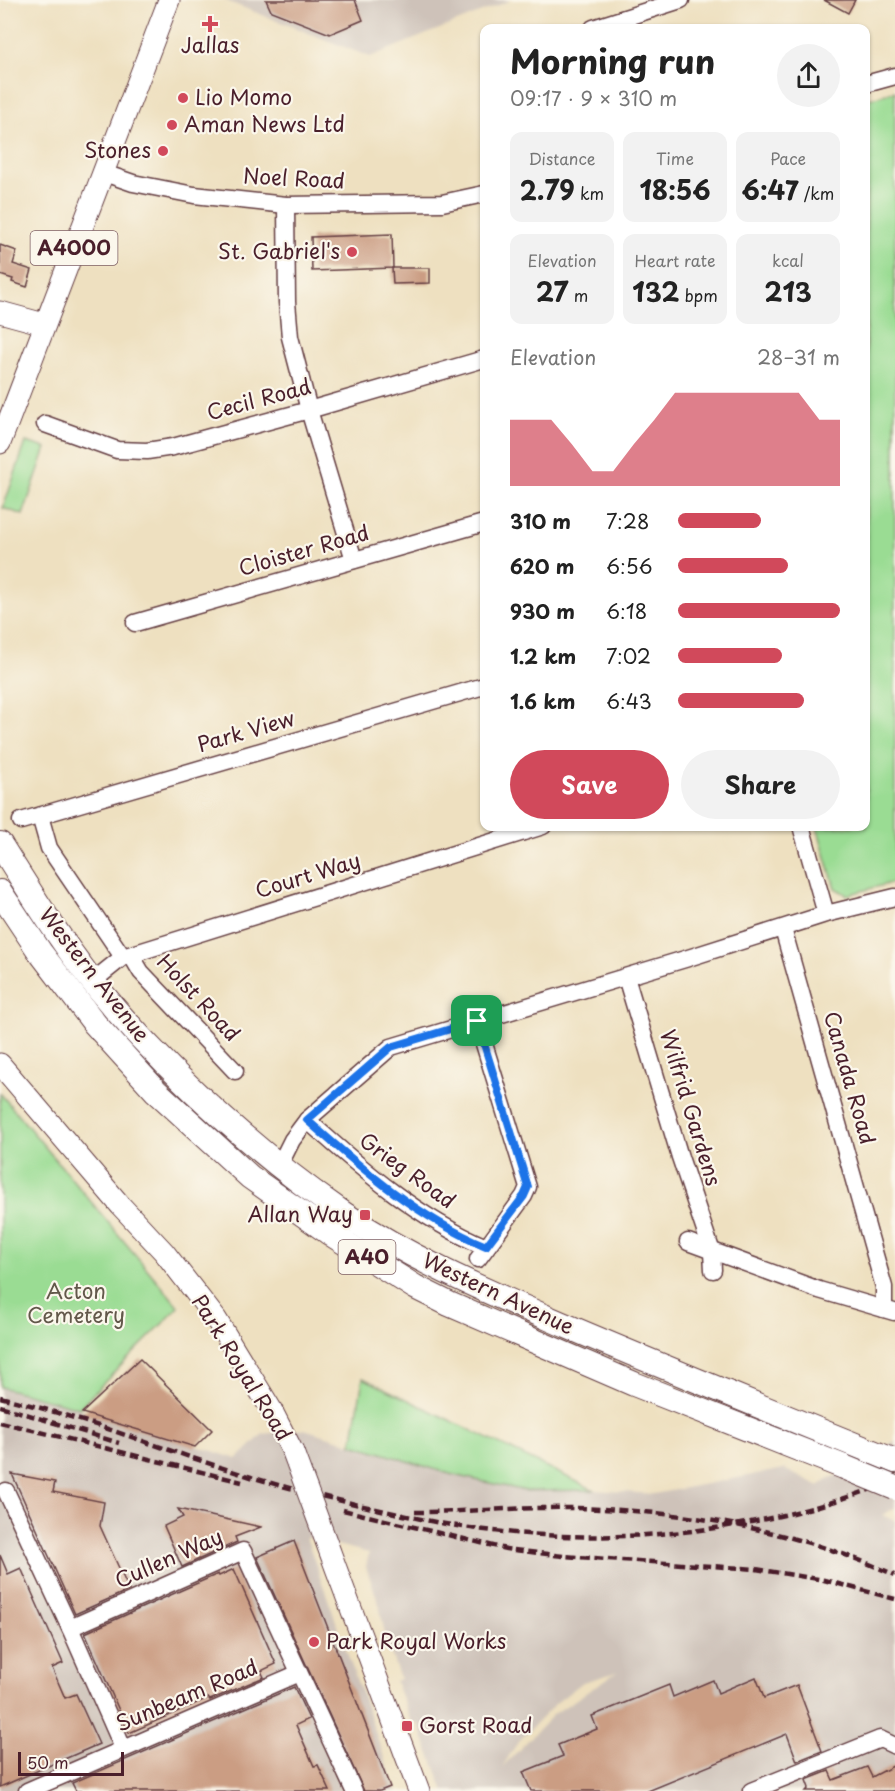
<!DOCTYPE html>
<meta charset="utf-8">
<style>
:root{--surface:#fff;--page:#f2f2f2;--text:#222;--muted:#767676;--accent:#d1495b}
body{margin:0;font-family:"Playpen Sans",sans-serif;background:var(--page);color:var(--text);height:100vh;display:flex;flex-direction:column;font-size:22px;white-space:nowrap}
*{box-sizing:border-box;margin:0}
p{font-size:20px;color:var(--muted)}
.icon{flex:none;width:33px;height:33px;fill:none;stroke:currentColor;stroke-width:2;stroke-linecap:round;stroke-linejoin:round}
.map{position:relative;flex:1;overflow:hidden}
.drawer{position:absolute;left:480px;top:24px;width:390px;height:807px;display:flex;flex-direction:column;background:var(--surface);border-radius:12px;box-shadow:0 2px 4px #0004}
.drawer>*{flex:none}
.scale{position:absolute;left:18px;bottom:15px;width:106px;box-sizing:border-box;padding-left:6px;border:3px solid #4a1f2b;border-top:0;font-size:16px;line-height:21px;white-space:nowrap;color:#4a1f2b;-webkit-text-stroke:4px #fbf7ec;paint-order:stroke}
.pin{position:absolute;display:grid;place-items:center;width:51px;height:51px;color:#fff;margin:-26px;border-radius:12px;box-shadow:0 3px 9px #0006}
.round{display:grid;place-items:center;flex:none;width:63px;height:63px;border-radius:32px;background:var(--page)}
.headline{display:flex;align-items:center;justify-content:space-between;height:102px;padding:0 30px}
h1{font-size:33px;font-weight:700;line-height:45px}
.figures{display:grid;grid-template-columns:repeat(3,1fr);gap:9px;height:102px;padding:6px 30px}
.figures div{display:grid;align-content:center;border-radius:12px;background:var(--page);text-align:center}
.figures b{font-size:26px;font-weight:700}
.figures small{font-size:16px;font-weight:400}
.figures p{font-size:16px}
.chart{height:168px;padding:12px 30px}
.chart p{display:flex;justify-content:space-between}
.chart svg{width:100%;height:108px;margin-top:6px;fill:var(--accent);opacity:.7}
.cta{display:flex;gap:12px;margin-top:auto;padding:12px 30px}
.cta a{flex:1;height:69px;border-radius:36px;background:var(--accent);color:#fff;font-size:24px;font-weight:700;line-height:69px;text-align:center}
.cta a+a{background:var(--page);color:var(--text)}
ul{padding:0 30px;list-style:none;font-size:20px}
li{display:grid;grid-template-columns:96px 72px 1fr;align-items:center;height:45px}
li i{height:15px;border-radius:8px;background:var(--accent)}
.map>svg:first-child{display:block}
.industrial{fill:#cec2b9;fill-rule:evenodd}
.green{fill:#9adc93;stroke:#727e5f;stroke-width:1.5}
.building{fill:#cb9d83}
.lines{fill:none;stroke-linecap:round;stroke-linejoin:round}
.minor-casing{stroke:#633c41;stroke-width:19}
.major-casing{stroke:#633c41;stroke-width:23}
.highway-casing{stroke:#633c41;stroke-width:26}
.minor{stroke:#fff;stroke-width:16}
.major{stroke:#fff;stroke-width:21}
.highway{stroke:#fff;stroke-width:24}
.rail{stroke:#4a1f2b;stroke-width:4.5;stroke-dasharray:9 4.5;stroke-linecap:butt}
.major-bridge-casing{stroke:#633c41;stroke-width:23;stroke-linecap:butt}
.highway-bridge-casing{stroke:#633c41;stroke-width:26;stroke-linecap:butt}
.major-bridge{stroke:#fff;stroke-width:21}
.highway-bridge{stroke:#fff;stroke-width:24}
.route-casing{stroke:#fff;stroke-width:12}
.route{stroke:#1a73e8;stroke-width:8}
.poi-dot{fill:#d1495b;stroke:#fbf7ec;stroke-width:2}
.labels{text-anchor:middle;stroke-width:4.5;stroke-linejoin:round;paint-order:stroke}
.shield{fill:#fbf7ec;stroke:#7f6065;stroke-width:1.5}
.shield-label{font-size:20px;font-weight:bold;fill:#4a1f2b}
.poi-label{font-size:21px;fill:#4a1f2b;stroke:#fbf7ec;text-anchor:start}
.street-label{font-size:21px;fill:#4a1f2b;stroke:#fbf7ec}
.park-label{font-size:21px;fill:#62584a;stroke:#fbf7ec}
</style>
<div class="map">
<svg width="895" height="1791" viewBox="0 0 895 1791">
<rect width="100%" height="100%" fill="#fbf7ec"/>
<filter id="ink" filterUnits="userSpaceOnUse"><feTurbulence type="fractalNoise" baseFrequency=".0167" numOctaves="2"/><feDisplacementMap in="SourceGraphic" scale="12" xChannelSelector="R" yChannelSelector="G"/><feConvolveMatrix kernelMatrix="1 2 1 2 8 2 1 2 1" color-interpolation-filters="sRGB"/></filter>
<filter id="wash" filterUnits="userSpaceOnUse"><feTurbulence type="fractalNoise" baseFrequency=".008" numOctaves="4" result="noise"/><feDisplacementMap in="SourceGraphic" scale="24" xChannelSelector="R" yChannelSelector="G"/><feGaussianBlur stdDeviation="1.35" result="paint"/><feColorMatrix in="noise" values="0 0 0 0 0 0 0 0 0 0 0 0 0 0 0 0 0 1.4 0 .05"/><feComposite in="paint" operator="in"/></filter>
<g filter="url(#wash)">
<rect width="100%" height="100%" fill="#eee0c0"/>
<g class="industrial">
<polygon points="224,0 509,0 509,1 370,57"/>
<path d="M0,1387L79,1408L237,1459L263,1434L304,1429L453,1475L526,1491L594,1490L654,1494L784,1469L818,1486L895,1441V1508L882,1515L895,1521V1791H444L418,1723L412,1724L395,1681L400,1679L386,1640L379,1604L366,1567L369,1553L306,1537L396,1791H0ZM617,1672L554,1714L502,1767L518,1742L556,1703L583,1682Z"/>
</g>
<g class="green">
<polygon points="895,91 895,882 847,895 835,888 817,827 866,826 866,100"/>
<polygon points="26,442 46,448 23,515 3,508"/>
<polygon points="0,1093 179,1307 79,1408 0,1387"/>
<polygon points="363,1378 594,1490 526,1491 453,1475 352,1444"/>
</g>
<g id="blocks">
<g class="building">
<polygon points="266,0 355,0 363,20 330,34 271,11"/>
<polygon points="824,0 855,0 848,13"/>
<polygon points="392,234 393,268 312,271 311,237"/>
<polygon points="0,245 17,251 13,264 32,270 27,287 12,282 13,279 0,275"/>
<polygon points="392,268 430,268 430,283 393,284"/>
<polygon points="140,1359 212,1430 195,1447 82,1413"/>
<polygon points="12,1474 55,1482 53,1492 104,1502 100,1526 129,1590 75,1614"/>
<polygon points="178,1509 234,1521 261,1527 235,1537 237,1542 182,1567 164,1526 183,1517"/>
<polygon points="294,1541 390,1787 380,1791 364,1791 257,1557"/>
<polygon points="0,1555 8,1574 21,1568 63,1663 52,1668 65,1698 76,1694 99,1744 0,1787"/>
<polygon points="234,1569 276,1664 261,1671 264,1677 210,1700 208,1698 129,1733 85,1633 218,1574 219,1576"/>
<polygon points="756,1677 764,1698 797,1685 822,1751 797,1761 787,1734 648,1791 531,1791 523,1772 563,1756 558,1745 597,1729 592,1716 669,1685 673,1697 713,1680 718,1693"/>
<polygon points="294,1687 309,1719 296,1725 314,1766 318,1765 330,1791 76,1791 72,1783"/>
<polygon points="895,1765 895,1791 806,1791 809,1788 806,1780 829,1771 833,1780 867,1767 872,1777"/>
</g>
</g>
</g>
<g filter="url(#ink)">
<use href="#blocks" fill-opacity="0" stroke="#633c41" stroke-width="1.5"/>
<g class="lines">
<g class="minor-casing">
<g id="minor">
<polyline points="593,28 681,0"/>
<polyline points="866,84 895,76"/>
<polyline points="104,173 133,183 194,195 286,205 442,203 484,194"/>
<polyline points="286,205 287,302 290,337 309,410 354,560"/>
<polyline points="45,424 117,450 147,451 173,447 309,410 484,359"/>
<polyline points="135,623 484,523"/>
<polyline points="40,816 49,848 123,957"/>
<polyline points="21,821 484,686"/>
<polyline points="801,826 826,914"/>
<polyline points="783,929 884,1287 884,1309"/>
<polyline points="131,955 141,972 235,1071"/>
<polyline points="626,977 680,1157 712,1252 713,1270"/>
<polyline points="93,981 123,957 543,826"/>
<polyline points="477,1021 528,1187 524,1196 478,1259"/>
<path d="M307,1120C363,1170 417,1218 486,1247"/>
<polyline points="279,1166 292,1140 307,1120 391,1047 685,959 826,914 895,897"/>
<polyline points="688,1242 819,1290 894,1312"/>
<polyline points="6,1491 70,1628 123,1748"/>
<polyline points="70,1628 243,1551 354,1791"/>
<polyline points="27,1791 299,1673"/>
<polyline points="751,1791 880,1739 895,1746"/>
</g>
</g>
<g class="major-casing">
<g id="major">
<polyline points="0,312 44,324"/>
<polyline points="0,443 169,0"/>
<polyline points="0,1064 121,1206 164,1252 216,1319 271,1409 293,1452"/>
<polyline points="340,1579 419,1791"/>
</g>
</g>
<g class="highway-casing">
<g id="highway">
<path d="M0,844C35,900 71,958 115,1009C181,1085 262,1157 344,1214C414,1261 491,1293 569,1327C677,1373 786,1417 895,1461"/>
<polyline points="0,892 40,952 95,1024 156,1091 250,1177 328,1232 415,1287 449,1304 634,1384 844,1467"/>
</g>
</g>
<use href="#minor" class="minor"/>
<use href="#major" class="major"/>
<use href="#highway" class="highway"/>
<g class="rail">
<path d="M0,1397C85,1418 167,1451 251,1477C290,1489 329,1498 368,1507C399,1514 431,1522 463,1527C609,1548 758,1535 895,1480"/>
<polyline points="0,1406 119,1443"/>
<polyline points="0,1422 242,1482"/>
<polyline points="343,1510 506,1549 563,1556 756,1569 824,1580 895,1599"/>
<path d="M415,1512C467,1512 519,1507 571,1508C682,1510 793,1529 895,1575"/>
</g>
<g class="major-bridge-casing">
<polyline id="major-bridge" points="293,1452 340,1579"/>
</g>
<g class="highway-bridge-casing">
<polyline id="highway-bridge" points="844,1467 895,1488"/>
</g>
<use href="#major-bridge" class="major-bridge"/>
<use href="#highway-bridge" class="highway-bridge"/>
</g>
</g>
<g class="lines" filter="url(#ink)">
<g class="route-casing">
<path id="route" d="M477,1021L528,1187L524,1196L486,1246C418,1218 362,1169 307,1120L391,1047Z"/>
</g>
<use href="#route" class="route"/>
</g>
<g class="poi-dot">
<path d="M207 15h6v6h6v6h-6v6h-6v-6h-6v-6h6z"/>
<circle cx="183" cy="98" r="6"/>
<circle cx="172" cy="125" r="6"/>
<circle cx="163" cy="151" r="6"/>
<circle cx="352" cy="252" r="6"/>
<rect x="359" y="1209" width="12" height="12" rx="3"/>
<circle cx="314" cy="1642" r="6"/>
<rect x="401" y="1720" width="12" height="12" rx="3"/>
</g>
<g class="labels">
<g class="shield">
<rect x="30.5" y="231" width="87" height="34" rx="4.5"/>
<rect x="338.5" y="1240" width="57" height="34" rx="4.5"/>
</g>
<g class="shield-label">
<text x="74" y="255">A4000</text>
<text x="367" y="1264">A40</text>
</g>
<g class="poi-label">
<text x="210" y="53" text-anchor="middle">Jallas</text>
<text x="195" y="105">Lio Momo</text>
<text x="184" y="132">Aman News Ltd</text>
<text x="151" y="158" text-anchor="end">Stones</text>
<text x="340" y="259" text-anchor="end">St. Gabriel's</text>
<text x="353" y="1222" text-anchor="end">Allan Way</text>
<text x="326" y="1649">Park Royal Works</text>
<text x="419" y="1733">Gorst Road</text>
</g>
<g class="street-label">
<text transform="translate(294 179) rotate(3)" y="7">Noel Road</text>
<text transform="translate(259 400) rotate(-15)" y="7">Cecil Road</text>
<text transform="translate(304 551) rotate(-16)" y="7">Cloister Road</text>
<text transform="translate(246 732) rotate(-16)" y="7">Park View</text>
<text transform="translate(308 876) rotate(-17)" y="7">Court Way</text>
<text transform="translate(94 975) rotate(52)" y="7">Western Avenue</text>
<text transform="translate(198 998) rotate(47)" y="7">Holst Road</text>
<text transform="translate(849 1078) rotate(74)" y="7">Canada Road</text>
<text transform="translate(690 1108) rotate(73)" y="7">Wilfrid Gardens</text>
<text transform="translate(407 1171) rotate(36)" y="7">Grieg Road</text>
<text transform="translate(498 1294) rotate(25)" y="7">Western Avenue</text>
<text transform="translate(241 1368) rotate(58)" y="7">Park Royal Road</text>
<text transform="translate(169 1559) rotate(-24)" y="7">Cullen Way</text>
<text transform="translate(187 1696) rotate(-23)" y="7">Sunbeam Road</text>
</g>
<g class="park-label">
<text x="76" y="1299">Acton<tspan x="76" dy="24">Cemetery</tspan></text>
</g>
</g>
</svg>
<div class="scale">50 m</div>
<div class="pin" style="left:477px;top:1021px;background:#1e9e55"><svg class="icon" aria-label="arrive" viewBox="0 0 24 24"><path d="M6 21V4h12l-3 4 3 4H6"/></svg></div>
<section class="drawer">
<div class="headline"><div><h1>Morning run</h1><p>09:17 · 9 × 310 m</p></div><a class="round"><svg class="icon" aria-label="share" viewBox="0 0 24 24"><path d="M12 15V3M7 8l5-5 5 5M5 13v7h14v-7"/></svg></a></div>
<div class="figures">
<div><p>Distance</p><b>2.79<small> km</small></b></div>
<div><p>Time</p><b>18:56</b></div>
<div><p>Pace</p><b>6:47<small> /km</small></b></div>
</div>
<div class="figures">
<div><p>Elevation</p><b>27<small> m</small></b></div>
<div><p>Heart rate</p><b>132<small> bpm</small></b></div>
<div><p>kcal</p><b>213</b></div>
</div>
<div class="chart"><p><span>Elevation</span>28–31 m</p>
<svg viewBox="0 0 160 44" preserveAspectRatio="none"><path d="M0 44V17L10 17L20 17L30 27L40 38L50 38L60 27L70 17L80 6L90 6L100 6L110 6L120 6L130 6L140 6L150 17L160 17V44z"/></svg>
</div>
<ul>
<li><b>310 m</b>7:28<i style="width:51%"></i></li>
<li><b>620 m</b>6:56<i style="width:68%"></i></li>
<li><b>930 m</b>6:18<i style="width:100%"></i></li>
<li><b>1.2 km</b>7:02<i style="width:64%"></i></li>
<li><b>1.6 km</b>6:43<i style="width:78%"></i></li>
</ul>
<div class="cta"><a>Save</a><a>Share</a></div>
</section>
</div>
